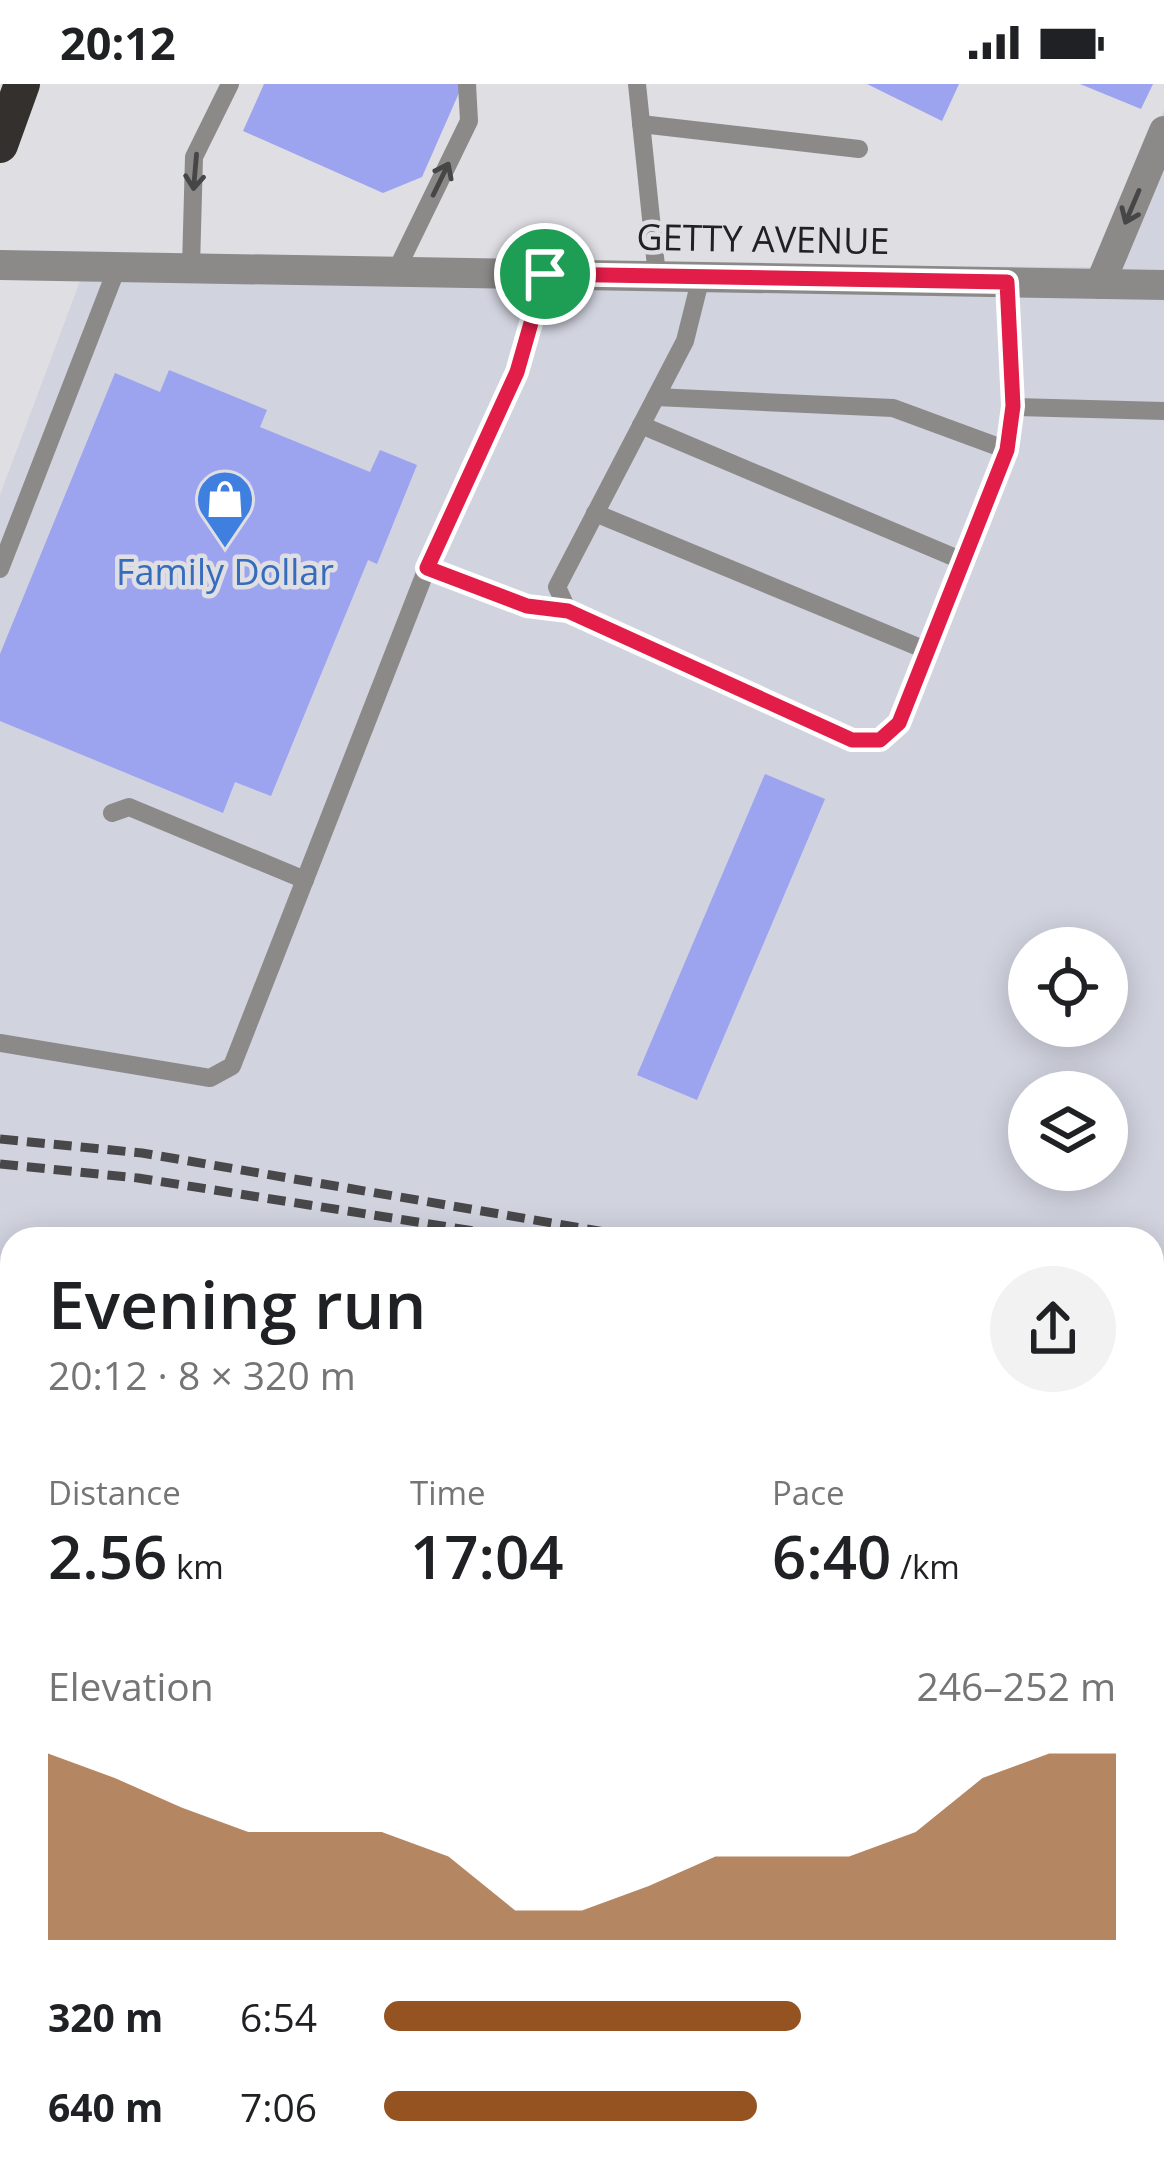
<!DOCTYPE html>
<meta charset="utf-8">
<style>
:root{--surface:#fff;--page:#f2f2f2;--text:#202124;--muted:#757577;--accent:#955321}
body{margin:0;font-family:"Open Sans",sans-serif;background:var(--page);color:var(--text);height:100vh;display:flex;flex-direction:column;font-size:45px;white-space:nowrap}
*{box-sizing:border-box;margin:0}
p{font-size:39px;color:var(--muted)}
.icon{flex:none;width:66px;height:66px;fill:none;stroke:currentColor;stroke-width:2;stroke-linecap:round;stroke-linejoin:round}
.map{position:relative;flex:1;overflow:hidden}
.drawer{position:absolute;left:0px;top:1143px;width:1164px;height:951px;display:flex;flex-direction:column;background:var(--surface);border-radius:36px 36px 0 0;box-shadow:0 6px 30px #0003}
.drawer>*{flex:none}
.buttons{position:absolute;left:1008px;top:843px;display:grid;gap:24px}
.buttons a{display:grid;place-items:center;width:120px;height:120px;border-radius:50%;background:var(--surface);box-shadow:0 6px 30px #0003;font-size:60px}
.pin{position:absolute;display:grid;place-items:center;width:102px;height:102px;color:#fff;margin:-51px;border:6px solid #fff;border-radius:50%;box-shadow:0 3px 12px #0007}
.round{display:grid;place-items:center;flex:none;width:126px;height:126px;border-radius:63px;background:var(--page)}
.head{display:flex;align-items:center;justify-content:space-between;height:204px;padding:0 48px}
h1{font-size:66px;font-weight:600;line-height:90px}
.metrics{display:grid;grid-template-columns:repeat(3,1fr);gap:18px;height:204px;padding:12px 48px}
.metrics div{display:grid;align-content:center}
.metrics b{font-size:60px;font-weight:600}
.metrics small{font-size:33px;font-weight:400}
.metrics p{font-size:33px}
.chart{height:336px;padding:24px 48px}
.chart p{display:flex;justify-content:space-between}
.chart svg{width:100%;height:216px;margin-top:12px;fill:var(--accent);opacity:.7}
ul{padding:0 48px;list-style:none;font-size:39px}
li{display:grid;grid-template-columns:192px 144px 1fr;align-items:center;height:90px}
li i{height:30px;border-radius:15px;background:var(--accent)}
.status{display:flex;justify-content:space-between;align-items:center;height:84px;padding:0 60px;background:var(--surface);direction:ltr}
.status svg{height:33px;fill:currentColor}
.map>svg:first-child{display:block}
.built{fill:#d1d3df;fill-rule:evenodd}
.building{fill:#9ca3ef}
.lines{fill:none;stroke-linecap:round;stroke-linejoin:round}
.lane{stroke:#8c8a89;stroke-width:18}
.street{stroke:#8c8a89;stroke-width:30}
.highway{stroke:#33302d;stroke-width:36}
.rail{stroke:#48484b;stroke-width:9;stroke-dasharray:18 9;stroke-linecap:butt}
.oneway{stroke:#464647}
.route-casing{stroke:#fff;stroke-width:24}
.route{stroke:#e11d48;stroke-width:15}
.labels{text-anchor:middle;stroke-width:9;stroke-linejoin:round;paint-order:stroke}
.street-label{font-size:36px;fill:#212123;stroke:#dedee3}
.shop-label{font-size:36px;fill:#366cbe;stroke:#dedee3}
</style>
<div class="status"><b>20:12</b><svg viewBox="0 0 49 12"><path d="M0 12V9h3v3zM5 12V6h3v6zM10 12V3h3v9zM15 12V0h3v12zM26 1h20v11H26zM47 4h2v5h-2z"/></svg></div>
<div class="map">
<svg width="1164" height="2092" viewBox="0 0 1164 2092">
<rect width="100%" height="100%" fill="#dedee3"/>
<path class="built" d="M1164,25V1705L1152,1728V1155H12V1627L0,1623V411L86,181L1101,183ZM1029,864H1107V942H1029ZM1029,1008H1107V1086H1029Z"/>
<g class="building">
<polygon points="264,0 458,0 462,2 422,93 383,109 243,47"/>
<polygon points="867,0 959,0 942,37"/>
<polygon points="1080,0 1153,0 1141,25"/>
<polygon points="169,286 267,326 260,343 370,388 380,366 417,381 377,480 368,476 271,712 235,698 223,729 0,637 0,570 115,289 160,308"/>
<polygon points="765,690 825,715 697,1016 637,991"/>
</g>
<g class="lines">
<g class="lane">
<polyline points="637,0 657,192"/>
<polyline points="641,40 859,65"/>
<polyline points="191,183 194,73 230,0"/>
<polyline points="396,187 469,37 467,0"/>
<polyline points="701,193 685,257 557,503 568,527 852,655 880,656 899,639 1007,366 1014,323 1007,198"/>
<polyline points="656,313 893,324 1007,366"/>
<polyline points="1014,323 1164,327"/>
<polyline points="641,341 963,477"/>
<polyline points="595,429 928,567"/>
<polyline points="427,484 517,288 545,190"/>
<polyline points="0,485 117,184"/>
<polyline points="112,729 129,723 305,796"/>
<polyline points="0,959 210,994 232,982 427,484 527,522 568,527"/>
<polyline points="0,1386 12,1354"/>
<polyline points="1111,2092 1116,2082"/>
</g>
<g class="street">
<polyline points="0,181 1164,201"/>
<polyline points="1100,200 1164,47"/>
<polyline points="1152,1443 1164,1448"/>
<polyline points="0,1643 11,1616"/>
<polyline points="1152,2081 1164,2086"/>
<polyline points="285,2092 289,2082"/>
<polyline points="753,2092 757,2082"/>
</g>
<polyline class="highway" points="0,61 22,0"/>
<g class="rail">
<polyline points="0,1055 142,1069 646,1155"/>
<polyline points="0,1080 138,1094 525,1155"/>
<polyline points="1152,1249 1164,1251"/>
</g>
</g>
<defs><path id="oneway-shaft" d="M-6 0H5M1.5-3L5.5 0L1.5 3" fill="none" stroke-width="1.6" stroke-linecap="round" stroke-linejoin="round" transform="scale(3)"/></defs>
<g class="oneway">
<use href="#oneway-shaft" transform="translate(195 88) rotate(95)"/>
<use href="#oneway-shaft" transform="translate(441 95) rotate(-64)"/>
<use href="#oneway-shaft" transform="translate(1132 123) rotate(113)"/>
</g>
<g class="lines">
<g class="route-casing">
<polygon id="route" points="545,190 1007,198 1013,322 1007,366 899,639 880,656 852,656 568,527 527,522 427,484 517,288"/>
</g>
<use href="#route" class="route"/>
</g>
<defs>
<g id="shop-pin" transform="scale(3)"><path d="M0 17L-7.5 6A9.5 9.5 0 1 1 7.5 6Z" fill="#3f7fe0" stroke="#dedee3"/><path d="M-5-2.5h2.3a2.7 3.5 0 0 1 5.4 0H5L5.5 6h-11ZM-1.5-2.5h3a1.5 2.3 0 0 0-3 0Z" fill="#fff"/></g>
</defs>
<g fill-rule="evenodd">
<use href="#shop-pin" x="225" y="415"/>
</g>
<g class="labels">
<g class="street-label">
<text transform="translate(763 155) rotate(1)" y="13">GETTY AVENUE</text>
</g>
<g class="shop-label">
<text x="225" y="501">Family Dollar</text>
</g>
</g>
</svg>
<div class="buttons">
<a><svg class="icon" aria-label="locate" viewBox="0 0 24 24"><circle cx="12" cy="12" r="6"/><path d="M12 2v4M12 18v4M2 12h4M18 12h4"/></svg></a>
<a><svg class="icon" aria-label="layers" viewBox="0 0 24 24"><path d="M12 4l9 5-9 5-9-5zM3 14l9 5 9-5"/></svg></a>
</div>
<div class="pin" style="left:545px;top:190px;background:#1e9e55"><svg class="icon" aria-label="arrive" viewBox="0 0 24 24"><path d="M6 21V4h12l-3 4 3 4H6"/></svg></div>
<section class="drawer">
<div class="head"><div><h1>Evening run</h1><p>20:12 · 8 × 320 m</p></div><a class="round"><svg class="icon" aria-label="share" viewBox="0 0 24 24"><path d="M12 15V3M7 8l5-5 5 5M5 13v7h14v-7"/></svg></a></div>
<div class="metrics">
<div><p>Distance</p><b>2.56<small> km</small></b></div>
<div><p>Time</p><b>17:04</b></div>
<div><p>Pace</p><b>6:40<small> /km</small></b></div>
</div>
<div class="chart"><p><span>Elevation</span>246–252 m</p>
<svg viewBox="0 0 160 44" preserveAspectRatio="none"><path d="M0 44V6L10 11L20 17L30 22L40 22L50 22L60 27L70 38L80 38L90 33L100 27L110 27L120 27L130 22L140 11L150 6L160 6V44z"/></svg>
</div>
<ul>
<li><b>320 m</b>6:54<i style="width:57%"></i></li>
<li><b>640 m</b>7:06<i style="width:51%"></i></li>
</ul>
</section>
</div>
